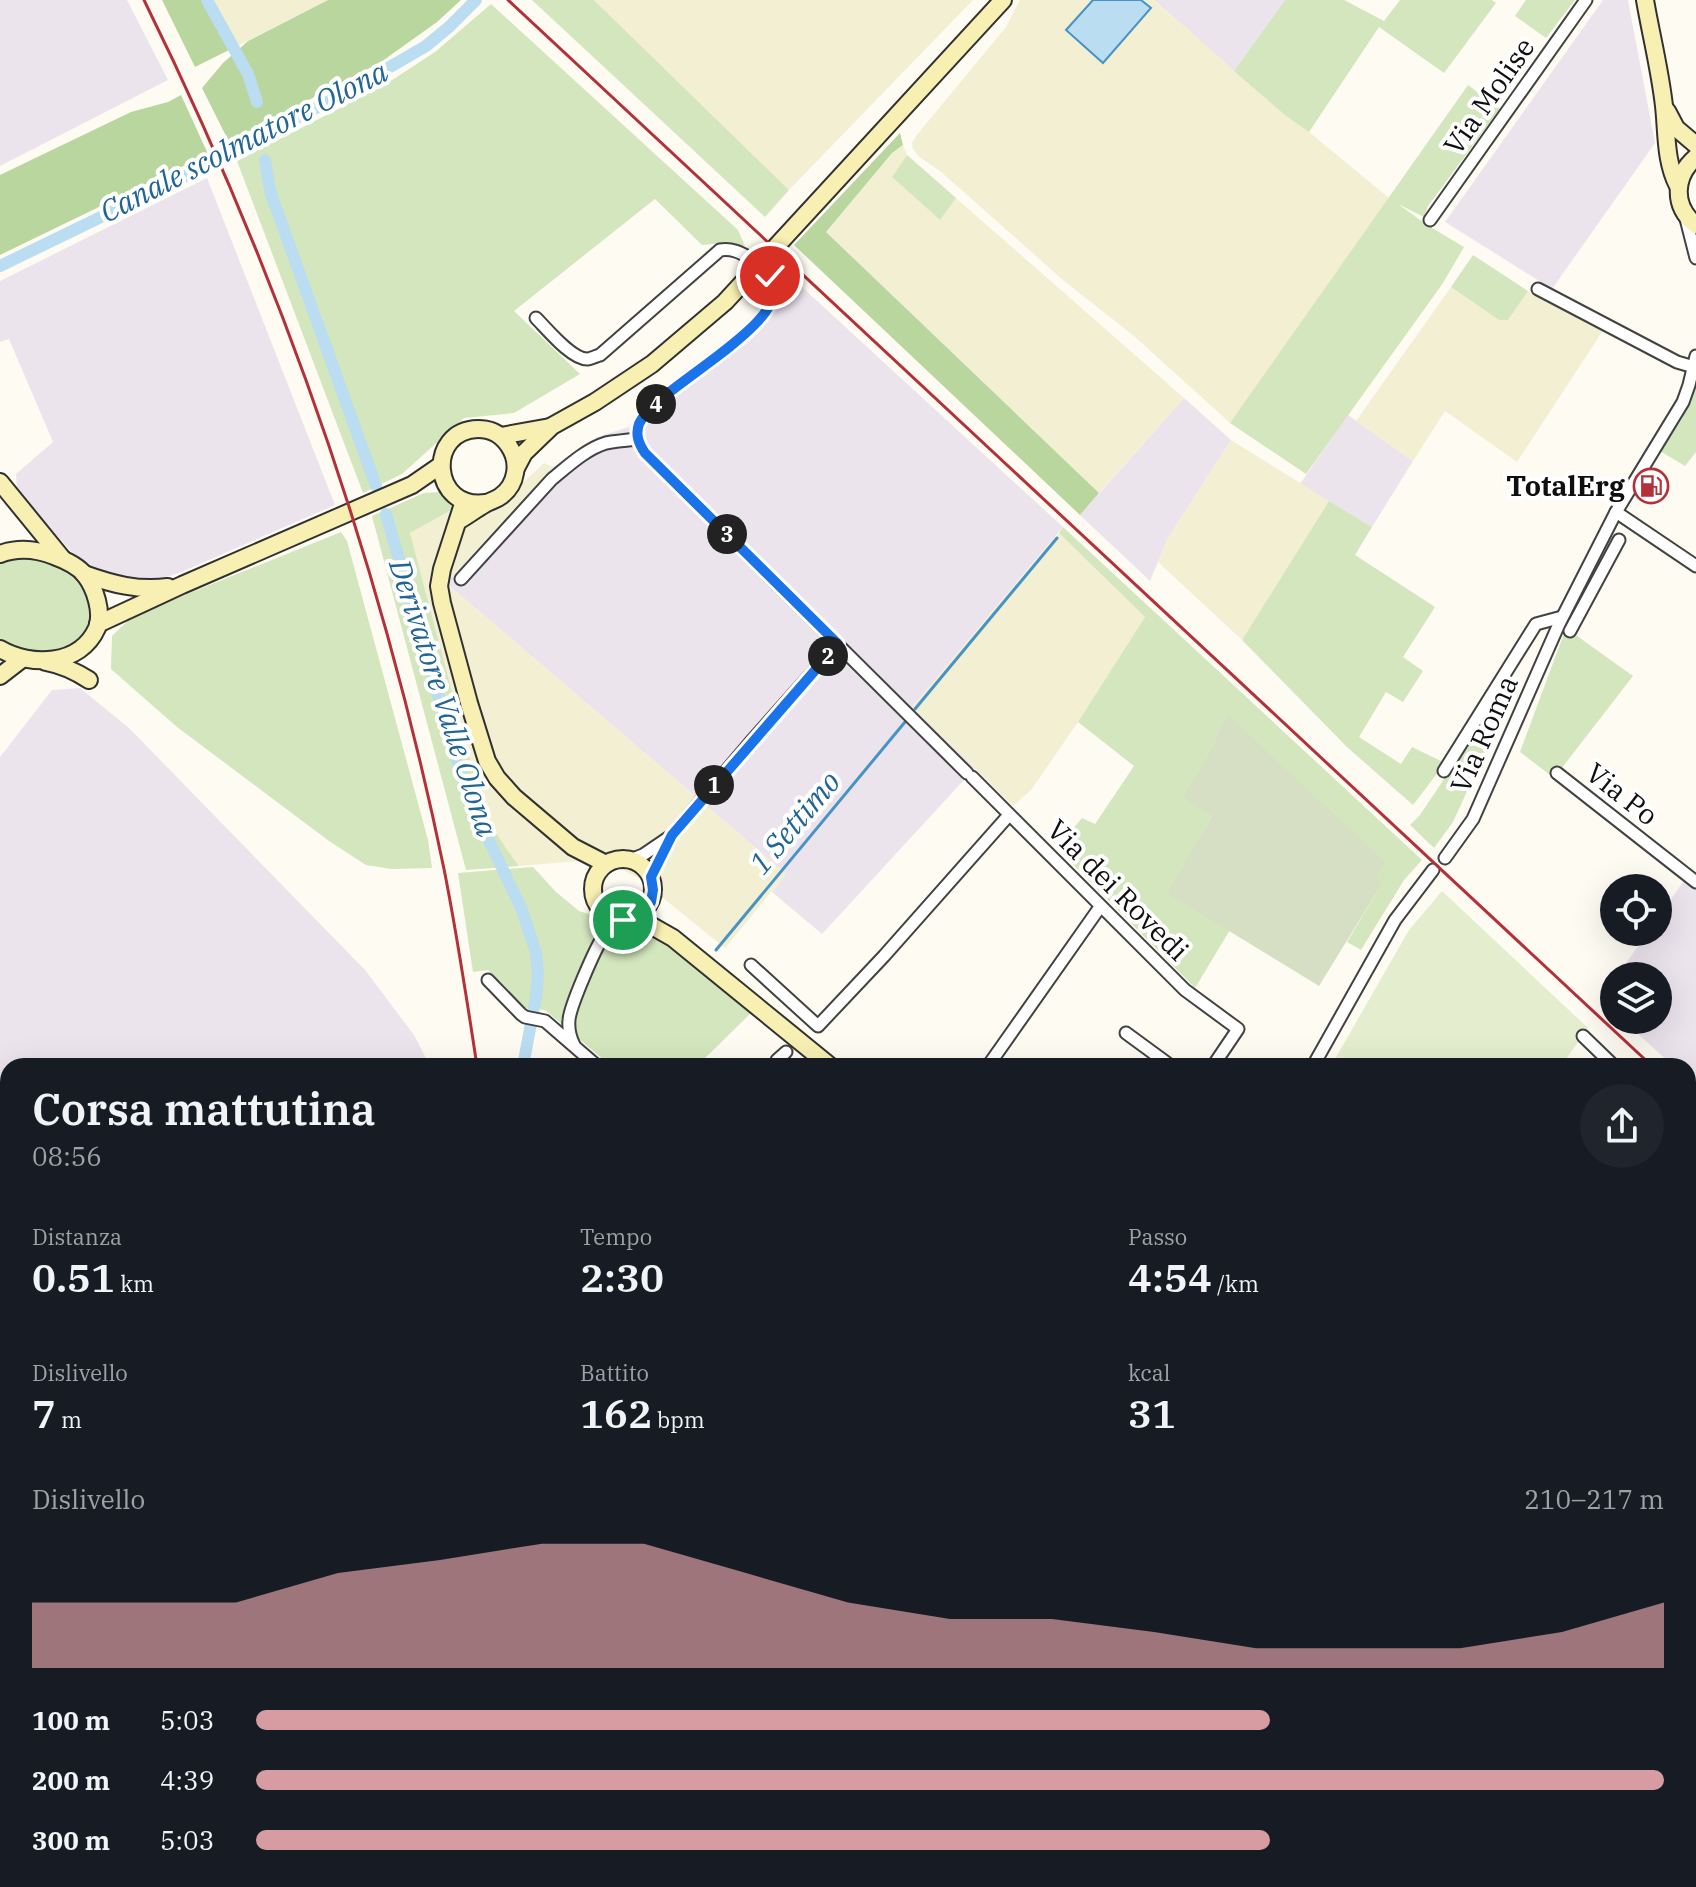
<!DOCTYPE html>
<html lang="it">
<meta charset="utf-8">
<style>
:root{--surface:#171b24;--page:#20242c;--text:#f1f3f6;--muted:#9ea1a6;--accent:#d69ca1}
body{margin:0;font-family:"IBM Plex Serif",serif;background:var(--page);color:var(--text);height:100vh;display:flex;flex-direction:column;font-size:30px;white-space:nowrap}
*{box-sizing:border-box;margin:0}
p{font-size:26px;color:var(--muted)}
.icon{flex:none;width:44px;height:44px;fill:none;stroke:currentColor;stroke-width:2;stroke-linecap:round;stroke-linejoin:round}
.map{position:relative;flex:1;overflow:hidden}
.details{position:absolute;left:0px;top:1058px;width:1696px;height:830px;display:flex;flex-direction:column;background:var(--surface);border-radius:24px 24px 0 0;box-shadow:0 8px 32px #0002}
.details>*{flex:none}
.tools{position:absolute;left:1600px;top:874px;display:grid;gap:16px}
.tools a{display:grid;place-items:center;width:72px;height:72px;border-radius:50%;background:var(--surface);box-shadow:0 8px 32px #0002;font-size:40px}
.pin{position:absolute;display:grid;place-items:center;width:68px;height:68px;color:#fff;margin:-34px;border:4px solid #fff;border-radius:50%;box-shadow:0 2px 8px #0007}
.km{position:absolute;width:40px;height:40px;margin:-20px;border-radius:50%;background:#222;color:#fff;font-size:22px;line-height:40px;text-align:center}
.round{display:grid;place-items:center;flex:none;width:84px;height:84px;border-radius:42px;background:var(--page)}
.head{display:flex;align-items:center;justify-content:space-between;height:136px;padding:0 32px}
h1{font-size:44px;font-weight:600;line-height:60px}
.metrics{display:grid;grid-template-columns:repeat(3,1fr);gap:12px;height:136px;padding:8px 32px}
.metrics div{display:grid;align-content:center}
.metrics b{font-size:40px;font-weight:600}
.metrics small{font-size:22px;font-weight:400}
.metrics p{font-size:22px}
.chart{height:224px;padding:16px 32px}
.chart p{display:flex;justify-content:space-between}
.chart svg{width:100%;height:144px;margin-top:8px;fill:var(--accent);opacity:.7}
ul{padding:0 32px;list-style:none;font-size:26px}
li{display:grid;grid-template-columns:128px 96px 1fr;align-items:center;height:60px}
li i{height:20px;border-radius:10px;background:var(--accent)}
.map>svg:first-child{display:block}
.industrial{fill:#ece4ed}
.farmland{fill:#f2efd3}
.green{fill:#d3e6bd}
.forest{fill:#b8d69e}
.cemetery{fill:#d6dfc4}
.pitch{fill:#e4eecf}
.water{fill:#baddf1;stroke:#4793c3;stroke-width:2}
.lines{fill:none;stroke-linecap:round;stroke-linejoin:round}
.stream{stroke:#4793c3;stroke-width:3}
.canal{stroke:#baddf1;stroke-width:12}
.street-casing{stroke:#424242;stroke-width:15}
.secondary-casing{stroke:#313131;stroke-width:20}
.street{stroke:#fff;stroke-width:11}
.secondary{stroke:#f8f0b2;stroke-width:16}
.rail{stroke:#b43139;stroke-width:3}
.street-bridge-casing{stroke:#424242;stroke-width:15;stroke-linecap:butt}
.street-bridge{stroke:#fff;stroke-width:11}
.route-casing{stroke:#fff;stroke-width:16}
.route{stroke:#1a73e8;stroke-width:10}
.labels{text-anchor:middle;stroke-width:8;stroke-linejoin:round;paint-order:stroke}
.street-label{font-size:28px;fill:#0f0f0f;stroke:#fff}
.poi-label{font-size:28px;font-weight:bold;fill:#0f0f0f;stroke:#fff;text-anchor:end}
.water-label{font-size:30px;font-style:italic;fill:#216597;stroke:#fff}
</style>
<div class="map">
<svg width="1696" height="1887" viewBox="0 0 1696 1887">
<rect width="100%" height="100%" fill="#fefbf2"/>
<g class="industrial">
<polygon points="0,0 127,0 168,80 0,166"/>
<polygon points="1154,0 1285,0 1234,71"/>
<polygon points="1603,0 1628,0 1655,143 1552,289 1445,222"/>
<polygon points="207,178 335,505 179,573 163,578 140,581 123,580 84,566 17,490 16,474 53,442 9,339 0,342 0,281"/>
<polygon points="790,276 1063,527 913,706 975,768 822,934 772,892 786,874 446,583 553,467 597,437 629,427 638,411 737,332"/>
<polygon points="1184,398 1231,440 1167,540 1150,581 1080,515"/>
<polygon points="1348,415 1413,461 1372,527 1300,484"/>
<polygon points="80,688 129,728 366,971 414,1035 430,1066 8,1066 8,1536 0,1531 0,757 52,690"/>
<polygon points="1685,879 1696,887 1696,1087 1688,1079 1688,1066 1673,1066 1623,1020 1658,1020 1658,976 1617,976 1648,932 1658,932 1658,918"/>
<polygon points="0,1549 8,1554 8,1880 451,1880 450,1887 0,1887"/>
</g>
<g class="farmland">
<polygon points="211,0 328,0 235,47"/>
<polygon points="594,0 973,0 789,190"/>
<polygon points="1020,0 1154,0 1286,116 1309,132 1389,198 1230,423 1134,336 1063,280 940,171 918,156 913,149 912,143 916,136 1006,27"/>
<polygon points="903,145 907,155 892,177 940,220 956,198 1184,398 1099,493 826,232 892,153"/>
<polygon points="1451,287 1499,320 1508,320 1528,291 1604,329 1517,462 1445,411 1413,461 1356,421"/>
<polygon points="1231,440 1329,501 1242,640 1158,562 1167,540"/>
<polygon points="544,463 553,467 446,583 786,874 725,948 653,890 651,884 614,866 591,860 519,866 503,845 488,819 479,798 410,533 453,509 495,509"/>
<polygon points="1059,533 1145,617 1078,722 1031,790 1013,806 912,707"/>
</g>
<g class="green">
<polygon points="532,0 594,0 789,190 765,217"/>
<polygon points="1285,0 1344,0 1384,21 1400,0 1492,0 1496,3 1444,73 1379,27 1309,132 1286,116 1234,71"/>
<polygon points="1526,0 1575,0 1546,38 1515,16"/>
<polygon points="491,4 738,230 745,246 723,243 702,245 655,199 514,311 580,374 514,413 464,418 402,474 363,493 237,161 383,86 435,52"/>
<polygon points="1468,85 1500,109 1428,206 1424,217 1398,204 1427,225 1464,247 1443,283 1306,474 1230,423"/>
<polygon points="907,155 956,198 940,220 892,177"/>
<polygon points="1473,255 1528,291 1508,320 1499,320 1451,287"/>
<polygon points="1696,387 1696,452 1685,466 1660,451 1682,419"/>
<path d="M440,492L447,496L453,509L410,533L480,798C489,823 502,844 519,866L466,870L372,516L424,493Z"/>
<polygon points="1329,501 1372,527 1355,555 1435,607 1403,657 1423,671 1403,702 1386,692 1359,737 1401,764 1412,747 1445,763 1413,805 1347,747 1242,640"/>
<polygon points="1063,527 1422,860 1404,880 1361,950 1347,942 1378,890 1376,877 1228,716 1214,739 1217,740 1212,816 1168,893 1230,930 1195,988 1057,848 1082,818 1095,824 1134,766 1078,722 1145,617 1059,533"/>
<polygon points="341,532 347,541 428,840 432,868 392,869 366,865 329,841 177,727 111,669 112,636 133,616"/>
<path d="M19,556C139,573 90,692 0,641V561Z"/>
<polygon points="1566,628 1633,676 1554,778 1520,752"/>
<polygon points="1481,724 1494,732 1453,822 1434,848 1410,825 1420,815"/>
<polygon points="533,867 556,892 579,911 634,928 690,959 752,1012 697,1066 611,1066 545,1010 525,1008 488,970 473,972 458,873"/>
<polygon points="1696,1456 1696,1604 1688,1598 1688,1467"/>
</g>
<g class="forest">
<polygon points="162,0 211,0 235,47 195,67"/>
<polygon points="328,0 461,0 437,22 381,62 229,142 202,88 223,63 248,41"/>
<polygon points="181,95 208,154 0,255 0,175 131,112 168,102"/>
<polygon points="900,133 903,145 892,153 826,232 1099,493 1080,515 794,245"/>
</g>
<polygon class="cemetery" points="1228,715 1385,862 1376,877 1381,881 1378,890 1319,986 1167,893 1212,816 1183,797 1217,741 1214,739"/>
<polygon class="pitch" points="1442,891 1588,1028 1561,1066 1331,1066 1409,930"/>
<polygon class="water" points="1093,0 1141,0 1151,8 1103,63 1066,30"/>
<g class="lines">
<g class="stream">
<polyline points="915,709 1057,538"/>
<polyline points="716,950 905,722"/>
</g>
<g class="canal">
<polyline points="207,0 248,74 257,102"/>
<polyline points="265,160 270,191 376,486"/>
<polyline points="0,266 206,166 352,89 426,46 449,27 476,0"/>
<polyline points="386,514 466,792 522,910 536,953 538,975 536,997 523,1066"/>
<polyline points="521,1887 521,1880"/>
</g>
<g class="street-casing">
<g id="street">
<polyline points="1685,215 1696,258"/>
<polyline points="1430,220 1586,0"/>
<path d="M770,276C800,322 655,386 639,424C635,435 639,444 645,453L967,773"/>
<polyline points="1538,289 1677,362 1694,367"/>
<path d="M536,318C547,329 572,360 588,359C590,359 599,355 600,355L720,250C733,248 741,253 752,259"/>
<polyline points="1616,512 1696,566"/>
<path d="M461,579L552,479C568,466 586,449 606,443C617,441 628,440 638,439"/>
<polyline points="1570,631 1619,540"/>
<polyline points="1444,771 1536,624 1562,617"/>
<polyline points="1557,773 1696,882"/>
<polyline points="972,777 1185,990 1238,1029 1213,1066"/>
<polyline points="1445,858 1473,819 1559,624 1616,512 1683,402 1689,385 1696,356"/>
<polyline points="630,860 643,855 668,838"/>
<polyline points="651,877 672,835 749,744 838,644"/>
<polyline points="751,965 818,1026 884,956 1009,815"/>
<polyline points="488,980 521,1014 525,1017 545,1021 597,1066"/>
<polyline points="1126,1033 1171,1066"/>
<polyline points="1583,1036 1614,1066"/>
<path d="M574,1045C570,1037 568,1030 569,1020C570,1006 595,949 603,937C609,929 615,925 623,920"/>
<polyline points="776,1066 777,1060 786,1052"/>
<polyline points="988,1066 1100,907"/>
<polyline points="1313,1066 1395,920 1433,870"/>
<polyline points="1688,1155 1696,1144"/>
<polyline points="1688,1275 1696,1264"/>
<polyline points="1688,1450 1696,1439"/>
<polyline points="0,1536 8,1541"/>
<polyline points="1688,1778 1696,1776"/>
<polyline points="1688,1815 1696,1802"/>
<polyline points="911,1880 922,1887"/>
<polyline points="705,1887 708,1880"/>
<polyline points="974,1887 978,1880"/>
<polyline points="1189,1887 1194,1880"/>
<polyline points="1323,1887 1328,1880"/>
<polyline points="1404,1887 1408,1880"/>
<polyline points="1644,1887 1648,1880"/>
</g>
</g>
<g class="secondary-casing">
<g id="secondary">
<path d="M1645,0C1651,35 1660,70 1664,106C1667,133 1665,161 1678,186"/>
<polyline points="1667,111 1676,128 1696,145"/>
<path d="M1696,157C1674,176 1672,206 1696,225"/>
<polyline points="501,436 550,427"/>
<polyline points="516,468 524,453 552,426 595,402 652,364 725,302 1003,0"/>
<polyline points="0,482 62,558"/>
<polyline points="464,501 442,569 439,586 442,603 469,703 487,761 497,778 514,797 573,847 606,864"/>
<path d="M458,521C467,516 476,509 485,504C490,501 496,500 501,496C517,484 520,462 509,446C502,435 491,429 478,429C426,430 431,511 486,503"/>
<path d="M0,554C19,547 36,549 54,556C65,560 78,566 85,575C95,588 103,612 97,628C80,666 31,667 0,649"/>
<path d="M84,574C112,584 138,591 168,587"/>
<polyline points="98,624 182,585 412,485 441,465"/>
<path d="M46,662C62,665 75,671 89,680"/>
<polyline points="0,676 22,659"/>
<circle cx="623" cy="889" r="30"/>
<polyline points="636,917 673,938 830,1066"/>
<polyline points="1688,1692 1696,1700"/>
<polyline points="465,1887 466,1880"/>
</g>
</g>
<use href="#street" class="street"/>
<use href="#secondary" class="secondary"/>
<g class="rail">
<path d="M144,0C280,276 382,568 444,869C457,934 467,1000 477,1066"/>
<polyline points="508,0 1652,1066"/>
<polyline points="1688,1093 1696,1100"/>
<polyline points="501,1887 502,1880"/>
</g>
<g class="street-bridge-casing">
<polyline id="street-bridge" points="752,259 770,276"/>
</g>
<use href="#street-bridge" class="street-bridge"/>
</g>
<g class="lines">
<g class="route-casing">
<path id="route" d="M623,920L636,917L645,911L651,902L653,890L651,877L672,835L838,644L645,453C639,444 635,435 639,424C654,387 801,321 770,276"/>
</g>
<use href="#route" class="route"/>
</g>
<defs>
<g id="fuel-ring" transform="scale(1.8)"><circle r="9.5" fill="#fff" stroke="#b43139" stroke-width="1.5"/><path d="M-5.5-6h7V0h2V4h1.3V-2.5L3-4.5l.8-.8L6-3V5H2.5V1h-1V6h-7ZM-4.2-4.7v3.2H.2V-4.7Z" fill="#b43139"/></g>
</defs>
<g fill-rule="evenodd">
<use href="#fuel-ring" x="1651" y="486"/>
</g>
<g class="labels">
<g class="street-label">
<text transform="translate(1489 96) rotate(-55)" y="10">Via Molise</text>
<text transform="translate(1484 734) rotate(-66)" y="10">Via Roma</text>
<text transform="translate(1622 794) rotate(38)" y="10">Via Po</text>
<text transform="translate(1118 890) rotate(45)" y="10">Via dei Rovedi</text>
</g>
<g class="poi-label">
<text x="1625" y="496">TotalErg</text>
</g>
<g class="water-label">
<text transform="translate(244 142) rotate(-27)" y="10">Canale scolmatore Olona</text>
<text transform="translate(443 698) rotate(72)" y="10">Derivatore Valle Olona</text>
<text transform="translate(795 823) rotate(-50)" y="10">1 Settimo</text>
</g>
</g>
</svg>
<div class="tools">
<a><svg class="icon" aria-label="locate" viewBox="0 0 24 24"><circle cx="12" cy="12" r="6"/><path d="M12 2v4M12 18v4M2 12h4M18 12h4"/></svg></a>
<a><svg class="icon" aria-label="layers" viewBox="0 0 24 24"><path d="M12 4l9 5-9 5-9-5zM3 14l9 5 9-5"/></svg></a>
</div>
<div class="pin" style="left:623px;top:920px;background:#1e9e55"><svg class="icon" aria-label="arrive" viewBox="0 0 24 24"><path d="M6 21V4h12l-3 4 3 4H6"/></svg></div>
<div class="pin" style="left:770px;top:276px;background:#d93025"><svg class="icon" aria-label="check" viewBox="0 0 24 24"><path d="M5 12l5 5 9-10"/></svg></div>
<b class="km" style="left:714px;top:785px">1</b>
<b class="km" style="left:828px;top:656px">2</b>
<b class="km" style="left:727px;top:534px">3</b>
<b class="km" style="left:656px;top:404px">4</b>
<section class="details">
<div class="head"><div><h1>Corsa mattutina</h1><p>08:56</p></div><a class="round"><svg class="icon" aria-label="share" viewBox="0 0 24 24"><path d="M12 15V3M7 8l5-5 5 5M5 13v7h14v-7"/></svg></a></div>
<div class="metrics">
<div><p>Distanza</p><b>0.51<small> km</small></b></div>
<div><p>Tempo</p><b>2:30</b></div>
<div><p>Passo</p><b>4:54<small> /km</small></b></div>
</div>
<div class="metrics">
<div><p>Dislivello</p><b>7<small> m</small></b></div>
<div><p>Battito</p><b>162<small> bpm</small></b></div>
<div><p>kcal</p><b>31</b></div>
</div>
<div class="chart"><p><span>Dislivello</span>210–217 m</p>
<svg viewBox="0 0 160 44" preserveAspectRatio="none"><path d="M0 44V24L10 24L20 24L30 15L40 11L50 6L60 6L70 15L80 24L90 29L100 29L110 33L120 38L130 38L140 38L150 33L160 24V44z"/></svg>
</div>
<ul>
<li><b>100 m</b>5:03<i style="width:72%"></i></li>
<li><b>200 m</b>4:39<i style="width:100%"></i></li>
<li><b>300 m</b>5:03<i style="width:72%"></i></li>
</ul>
</section>
</div>
